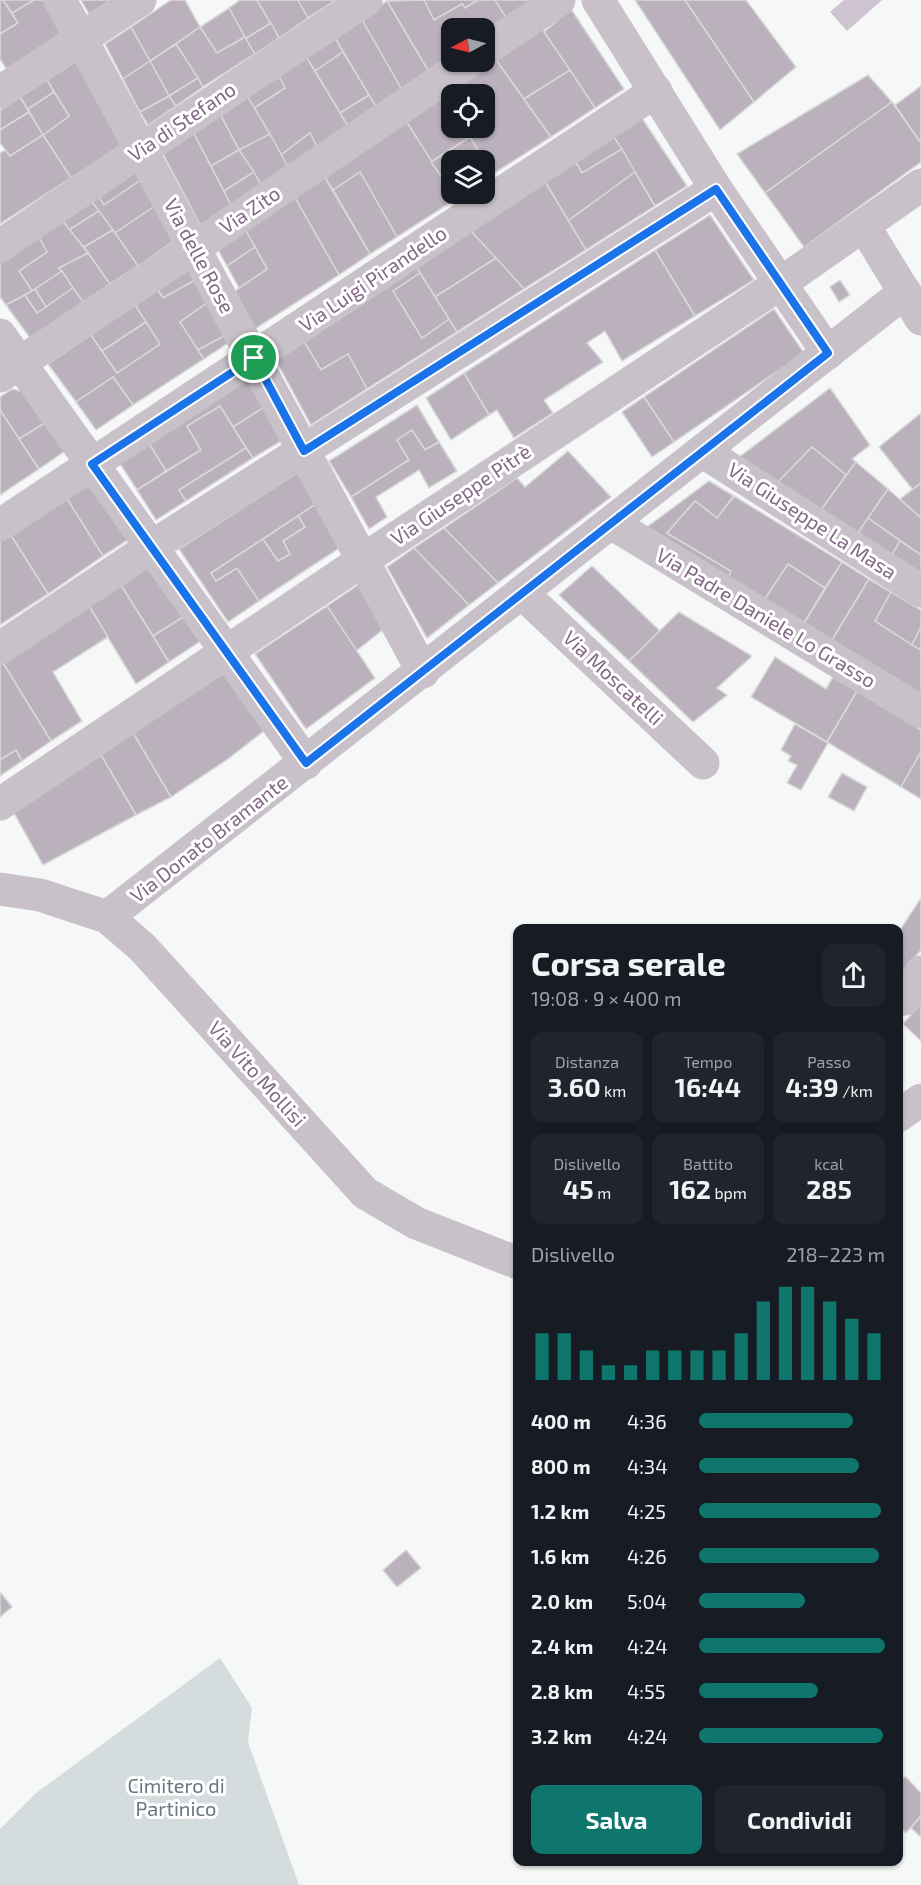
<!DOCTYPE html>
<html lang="it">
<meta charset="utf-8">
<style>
:root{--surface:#171b24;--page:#20242c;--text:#f1f3f6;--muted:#9ea1a6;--accent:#0f766e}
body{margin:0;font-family:"Exo 2",sans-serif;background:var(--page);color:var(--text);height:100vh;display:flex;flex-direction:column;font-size:22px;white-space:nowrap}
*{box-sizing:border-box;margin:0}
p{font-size:20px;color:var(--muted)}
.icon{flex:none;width:33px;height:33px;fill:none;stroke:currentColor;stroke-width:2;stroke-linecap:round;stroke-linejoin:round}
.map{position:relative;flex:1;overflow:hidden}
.drawer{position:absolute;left:513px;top:924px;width:390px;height:942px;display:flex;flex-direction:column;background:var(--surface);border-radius:12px;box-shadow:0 2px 4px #0004}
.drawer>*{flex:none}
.needle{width:39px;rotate:263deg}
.controls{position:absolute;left:441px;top:18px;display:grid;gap:12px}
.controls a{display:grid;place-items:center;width:54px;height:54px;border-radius:12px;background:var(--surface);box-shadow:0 2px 4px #0004;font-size:30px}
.pin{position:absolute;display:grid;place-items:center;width:51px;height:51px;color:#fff;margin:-26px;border:3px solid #fff;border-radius:50%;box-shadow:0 2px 6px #0007}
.round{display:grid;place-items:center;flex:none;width:63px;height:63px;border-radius:12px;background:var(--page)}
.overview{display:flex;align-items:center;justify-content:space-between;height:102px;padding:0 18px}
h1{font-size:33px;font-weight:700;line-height:45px}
.metrics{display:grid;grid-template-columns:repeat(3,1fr);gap:9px;height:102px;padding:6px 18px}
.metrics div{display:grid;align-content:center;border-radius:12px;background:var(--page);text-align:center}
.metrics b{font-size:26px;font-weight:700}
.metrics small{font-size:16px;font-weight:400}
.metrics p{font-size:16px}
.chart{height:168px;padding:12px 18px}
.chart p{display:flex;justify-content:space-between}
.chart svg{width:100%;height:108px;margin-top:6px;stroke:var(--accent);stroke-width:6}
.button{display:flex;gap:12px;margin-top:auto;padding:12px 18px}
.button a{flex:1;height:69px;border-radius:12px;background:var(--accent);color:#fff;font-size:24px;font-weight:700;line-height:69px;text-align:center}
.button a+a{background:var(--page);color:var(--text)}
ul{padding:0 18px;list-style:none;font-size:20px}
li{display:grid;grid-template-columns:96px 72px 1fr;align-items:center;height:45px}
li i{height:15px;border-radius:8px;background:var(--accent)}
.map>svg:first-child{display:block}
.green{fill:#d4dcdd}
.water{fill:#cec4d2}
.building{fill:#bbb1bd;stroke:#d7d9d8;stroke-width:1.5}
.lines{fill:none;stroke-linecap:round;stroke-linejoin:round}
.street{stroke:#c8c1c9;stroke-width:33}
.route-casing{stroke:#fff;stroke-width:12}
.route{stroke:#1a73e8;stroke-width:8}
.labels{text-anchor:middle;stroke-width:6;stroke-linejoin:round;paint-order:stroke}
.street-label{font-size:20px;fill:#836786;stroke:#fff}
.park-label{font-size:20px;fill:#66777d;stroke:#fff}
</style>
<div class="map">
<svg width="921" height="1885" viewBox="0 0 921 1885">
<rect width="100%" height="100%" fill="#f5f8f6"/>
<polygon class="green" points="220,1658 252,1708 248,1742 299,1885 0,1885 0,1829 36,1793"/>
<polygon class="water" points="844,0 882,0 847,31 830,12"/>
<g class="building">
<polygon points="0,0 3,0 18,23 0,34"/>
<polygon points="3,0 34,0 12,13"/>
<polygon points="34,0 46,0 64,33 7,70 0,59 0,34 18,23 12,13"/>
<polygon points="81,0 111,0 89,14"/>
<polygon points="171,0 185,0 200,27 150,61 131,27"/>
<polygon points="240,0 257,0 271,23 245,39 229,8"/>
<polygon points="257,0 298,0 308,18 279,38"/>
<polygon points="298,0 336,0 308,18"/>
<polygon points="424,0 478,0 465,8 462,4 434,20"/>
<polygon points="424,0 434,20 462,4 465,8 478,0 495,0 507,19 484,34 484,28 452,28 452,57 429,72 387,1"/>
<polygon points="495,0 534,0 507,19"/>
<polygon points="635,0 685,0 754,102 720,130"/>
<polygon points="685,0 746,0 796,67 754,102"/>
<polygon points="387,1 429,72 402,90 361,18"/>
<polygon points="229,8 245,37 217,53 200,27"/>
<polygon points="571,9 624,89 595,108 544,32"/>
<polygon points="361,18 402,90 376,107 334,36"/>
<polygon points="271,23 279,38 255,54 245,39"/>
<polygon points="131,27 150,61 123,79 105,44"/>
<polygon points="200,27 217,53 245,37 255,54 203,87 176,44"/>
<polygon points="542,29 570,70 524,99 496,60"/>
<polygon points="334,36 343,52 315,71 305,55"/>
<polygon points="176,44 198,78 169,96 150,61"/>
<polygon points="343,52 369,95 340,113 315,71"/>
<polygon points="305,55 348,126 317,147 310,133 281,155 254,108 285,88 277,73"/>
<polygon points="78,60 123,145 71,178 43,135 69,116 47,80"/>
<polygon points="496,60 551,137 493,174 463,128 484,128 484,94 452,94 452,110 442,96"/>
<polygon points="150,61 169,96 140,112 123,79"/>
<polygon points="570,70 595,108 551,137 524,99"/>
<polygon points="277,73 285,88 254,108 246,94"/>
<polygon points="868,75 892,102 765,193 737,154"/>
<polygon points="198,78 203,87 176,106 169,96"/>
<polygon points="47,80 54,92 28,109 20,97"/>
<polygon points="921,86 921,143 895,105"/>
<polygon points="54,92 69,116 43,135 28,109"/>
<polygon points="246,94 270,134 239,150 219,112"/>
<polygon points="369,95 376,107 348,126 340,113"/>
<polygon points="169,96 176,106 148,125 140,112"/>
<polygon points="442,96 452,110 452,128 463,128 470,137 431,162 406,121"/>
<polygon points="20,97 29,112 0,130 0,110"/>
<polygon points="892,102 921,143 921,162 804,247 765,193"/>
<polygon points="29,112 43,135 10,156 0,143 0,130"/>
<polygon points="219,112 239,150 211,166 192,130"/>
<polygon points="642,118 687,186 655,206 613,136"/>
<polygon points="406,121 456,199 397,237 360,172 333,190 324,176"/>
<polygon points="192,130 231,205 201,226 161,150"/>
<polygon points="310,133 317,147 288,167 281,155"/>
<polygon points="270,134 288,167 261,185 239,150"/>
<polygon points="43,135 71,178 0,224 0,153 5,150 10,156"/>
<polygon points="613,136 622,149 582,173 575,161"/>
<polygon points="470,137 493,174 484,180 484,160 452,160 452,192 431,162"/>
<polygon points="622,149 635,172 568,221 544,180 575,161 582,173"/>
<polygon points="239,150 254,172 224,191 211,166"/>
<polygon points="137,171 141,180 104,205 98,196"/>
<polygon points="254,172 261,185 231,205 224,191"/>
<polygon points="360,172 397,237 370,254 333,190"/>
<polygon points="635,172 655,206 586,250 568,221"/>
<polygon points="324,176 370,254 339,275 294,196"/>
<polygon points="141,180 155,206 115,233 91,201 98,196 104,205"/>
<polygon points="544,180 586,250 524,289 468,228"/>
<polygon points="294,196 339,275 255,329 235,291 267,269 245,229"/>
<polygon points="91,201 99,211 69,230 62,220"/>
<polygon points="155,206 174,241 138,266 115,233"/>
<polygon points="99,211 113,230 84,247 69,230"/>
<polygon points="710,215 754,280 695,316 655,250"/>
<polygon points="62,220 88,253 59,268 62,271 32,291 19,271 47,252 38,236"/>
<polygon points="468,228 496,258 435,297 414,263"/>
<polygon points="245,229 255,247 227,266 217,248"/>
<polygon points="113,230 138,266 110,284 84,247"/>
<polygon points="38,236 47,252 19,271 32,291 6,305 0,297 0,261"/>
<polygon points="255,247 267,269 239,288 227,266"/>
<polygon points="655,250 695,316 622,361 605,331 587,343 603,362 544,400 553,413 514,438 497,410 489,415 464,373"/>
<polygon points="88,253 110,284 83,302 59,268"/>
<polygon points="496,258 524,289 457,332 435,297"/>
<polygon points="414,263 420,273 393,291 422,338 449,319 457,332 367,389 348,354 321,370 300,335"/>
<polygon points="189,269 195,280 163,298 158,290"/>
<polygon points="62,271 73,288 46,307 35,289"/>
<polygon points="420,273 449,319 422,338 393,291"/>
<polygon points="195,280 207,303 180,322 204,359 133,405 113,377 76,402 48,364 91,335 117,373 160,344 135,305 158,290 163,298"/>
<polygon points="840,280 850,295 839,302 830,287"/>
<polygon points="73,288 83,302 30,338 6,305 25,295 37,313"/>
<polygon points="35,289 46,307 37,313 25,295"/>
<polygon points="207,303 224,336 198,350 180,322"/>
<polygon points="135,305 146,322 102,351 91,335"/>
<polygon points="774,309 804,353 674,442 644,397"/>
<polygon points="146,322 160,344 117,373 102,351"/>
<polygon points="300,335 321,370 348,354 367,389 311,425 272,353"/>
<polygon points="224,336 228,343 204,359 198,350"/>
<polygon points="245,373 266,406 233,427 220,406 187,426 201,450 166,471 145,437"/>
<polygon points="464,373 489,415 451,440 426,398"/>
<polygon points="113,377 133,405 96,430 76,402"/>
<polygon points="830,388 870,445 852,459 856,462 846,475 812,447 777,483 738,458"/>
<polygon points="12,389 28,393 48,421 19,439 0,410 0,397"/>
<polygon points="644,397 674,442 652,457 622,412"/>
<polygon points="417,405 439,442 425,450 412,430 397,440 409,460 351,497 329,461"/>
<polygon points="220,406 246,448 179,490 186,501 156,520 137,490 201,450 187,426"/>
<polygon points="266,406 286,438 253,458 233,427"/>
<polygon points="0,410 39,469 0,495"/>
<polygon points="921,413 921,483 913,490 879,447"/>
<polygon points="48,421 68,449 39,469 19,439"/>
<polygon points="412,430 425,450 439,442 457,471 429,488 419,470 376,497 387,517 369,529 351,497 409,460 397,440"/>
<polygon points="145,437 166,471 137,490 115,456"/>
<polygon points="812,447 846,475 821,510 777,483"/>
<polygon points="246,448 253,458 186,501 179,490"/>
<polygon points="568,451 611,497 498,583 444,528 517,478 525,487"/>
<polygon points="856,462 888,489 858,533 821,510"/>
<polygon points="300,471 319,502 211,573 216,581 237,568 259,601 228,622 179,549"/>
<polygon points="709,481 734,496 717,518 695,501 667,533 731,571 729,577 647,527"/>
<polygon points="92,482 131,538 103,556 62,491"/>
<polygon points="921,483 921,518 900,499"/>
<polygon points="888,489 921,518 921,555 868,518"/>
<polygon points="62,491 103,556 48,594 7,529"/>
<polygon points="734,496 842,562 825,588 788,564 765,599 729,577 731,571 667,533 695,501 717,518"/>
<polygon points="319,502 344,545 259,601 237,568 216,581 211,573 263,539 278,561 290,554 283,541 305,527 298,516"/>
<polygon points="298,516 305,527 283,541 290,554 278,561 263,539"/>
<polygon points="868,518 900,541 892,555 858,533"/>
<polygon points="444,528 498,583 469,605 414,548"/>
<polygon points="7,529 48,594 0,625 0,534"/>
<polygon points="900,541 921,555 921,573 892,555"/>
<polygon points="414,548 469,605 427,638 387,567"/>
<polygon points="153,562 188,614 153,636 121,585"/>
<polygon points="842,562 869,579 832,640 804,623"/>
<polygon points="788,564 825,588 804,623 765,599"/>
<polygon points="592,566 660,631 629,661 559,595"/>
<polygon points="869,579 891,592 875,621 921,650 921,694 832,640"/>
<polygon points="121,585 169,662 136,684 89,606"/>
<polygon points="358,585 385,628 356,651 327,606"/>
<polygon points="891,592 921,610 921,627 912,645 875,621"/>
<polygon points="89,606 108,637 53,672 82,721 51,741 3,663"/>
<polygon points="327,606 375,678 306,729 255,654"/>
<polygon points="679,612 752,656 717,688 727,695 693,722 629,661"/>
<polygon points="188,614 204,639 169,662 153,636"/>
<polygon points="921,627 921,650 912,645"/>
<polygon points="775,657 826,689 833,677 857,691 827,742 751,697"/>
<polygon points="3,663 51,741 22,761 16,750 0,760 0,665"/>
<polygon points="228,670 269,727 228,759 171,797 133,733"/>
<polygon points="857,691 921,730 921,752 901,787 827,742"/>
<polygon points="795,724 828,743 801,790 787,783 797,765 788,761 791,756 781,750"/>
<polygon points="133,733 171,797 136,815 101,755"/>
<polygon points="16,750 22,761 0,776 0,760"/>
<polygon points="921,752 921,799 901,787"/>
<polygon points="101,755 136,815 43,865 14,813"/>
<polygon points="842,773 867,787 854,811 828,797"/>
<polygon points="921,898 921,950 898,978 898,933"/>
<polygon points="921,1003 921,1041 903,1024"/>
<polygon points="406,1550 421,1568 397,1587 383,1570"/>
<polygon points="1,1593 12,1607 0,1617 0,1594"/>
<polygon points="905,1776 921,1793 921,1816 906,1833 898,1826 898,1783"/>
<polygon points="921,1816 921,1837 911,1828"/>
</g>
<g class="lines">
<g class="street">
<polyline points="60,0 423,672"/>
<polyline points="598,0 716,189 828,353"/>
<polyline points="484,50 559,0"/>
<polyline points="0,92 140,0"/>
<polyline points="864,226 921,319"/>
<polyline points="0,246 141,150 366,0"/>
<polyline points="0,335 306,763"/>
<polyline points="0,376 194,248 468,62"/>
<polyline points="702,451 921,591"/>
<polyline points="611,523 921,712"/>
<polyline points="0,525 656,91"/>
<polyline points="522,593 703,763"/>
<polyline points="0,648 151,547 716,189"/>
<polyline points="0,804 363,560 781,283 921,185"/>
<polyline points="0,889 40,895 107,917 142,947 365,1193 416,1223 518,1263"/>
<polyline points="107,917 905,292"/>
<polyline points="905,999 921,972"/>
<polyline points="898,1116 921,1100"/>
</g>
</g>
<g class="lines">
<g class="route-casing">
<polygon id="route" points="716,189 828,353 306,763 92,464 254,358 304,451"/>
</g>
<use href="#route" class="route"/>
</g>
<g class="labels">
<g class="street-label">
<text transform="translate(182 122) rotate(-34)" y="7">Via di Stefano</text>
<text transform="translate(250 210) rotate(-34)" y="7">Via Zito</text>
<text transform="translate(199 256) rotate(62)" y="7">Via delle Rose</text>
<text transform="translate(373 279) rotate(-34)" y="7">Via Luigi Pirandello</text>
<text transform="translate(461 495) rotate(-34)" y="7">Via Giuseppe Pitrè</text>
<text transform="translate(812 521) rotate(33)" y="7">Via Giuseppe La Masa</text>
<text transform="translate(766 618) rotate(31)" y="7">Via Padre Daniele Lo Grasso</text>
<text transform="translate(613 678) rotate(43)" y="7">Via Moscatelli</text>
<text transform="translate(209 839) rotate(-38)" y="7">Via Donato Bramante</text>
<text transform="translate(257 1074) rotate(48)" y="7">Via Vito Mollisi</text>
</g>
<g class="park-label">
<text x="176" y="1793">Cimitero di<tspan x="176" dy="23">Partinico</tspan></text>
</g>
</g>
</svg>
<div class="controls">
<a><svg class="needle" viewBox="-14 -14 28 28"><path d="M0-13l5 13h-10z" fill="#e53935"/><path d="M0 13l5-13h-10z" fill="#9ea1a6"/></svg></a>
<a><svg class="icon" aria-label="locate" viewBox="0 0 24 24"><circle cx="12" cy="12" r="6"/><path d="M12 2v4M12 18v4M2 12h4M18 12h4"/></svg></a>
<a><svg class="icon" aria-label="layers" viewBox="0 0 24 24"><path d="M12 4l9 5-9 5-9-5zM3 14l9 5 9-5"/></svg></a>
</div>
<div class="pin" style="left:254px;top:358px;background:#1e9e55"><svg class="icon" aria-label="arrive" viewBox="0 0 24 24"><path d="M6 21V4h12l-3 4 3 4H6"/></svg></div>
<section class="drawer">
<div class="overview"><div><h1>Corsa serale</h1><p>19:08 · 9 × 400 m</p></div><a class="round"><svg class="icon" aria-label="share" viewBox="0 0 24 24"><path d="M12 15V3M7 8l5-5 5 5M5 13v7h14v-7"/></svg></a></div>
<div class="metrics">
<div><p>Distanza</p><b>3.60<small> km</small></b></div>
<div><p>Tempo</p><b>16:44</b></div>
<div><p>Passo</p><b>4:39<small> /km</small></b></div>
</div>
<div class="metrics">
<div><p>Dislivello</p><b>45<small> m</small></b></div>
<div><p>Battito</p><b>162<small> bpm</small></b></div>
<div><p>kcal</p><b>285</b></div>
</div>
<div class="chart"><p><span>Dislivello</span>218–223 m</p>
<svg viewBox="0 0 160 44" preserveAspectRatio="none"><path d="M5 44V25M15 44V25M25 44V32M35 44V38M45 44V38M55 44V32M65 44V32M75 44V32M85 44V32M95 44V25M105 44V12M115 44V6M125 44V6M135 44V12M145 44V19M155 44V25"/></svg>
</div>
<ul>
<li><b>400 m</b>4:36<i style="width:83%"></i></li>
<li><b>800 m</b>4:34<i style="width:86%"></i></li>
<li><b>1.2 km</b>4:25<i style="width:98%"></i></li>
<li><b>1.6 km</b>4:26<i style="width:97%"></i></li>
<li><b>2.0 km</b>5:04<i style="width:57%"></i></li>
<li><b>2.4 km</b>4:24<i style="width:100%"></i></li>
<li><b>2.8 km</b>4:55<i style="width:64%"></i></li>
<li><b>3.2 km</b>4:24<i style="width:99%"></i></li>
</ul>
<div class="button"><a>Salva</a><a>Condividi</a></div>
</section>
</div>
